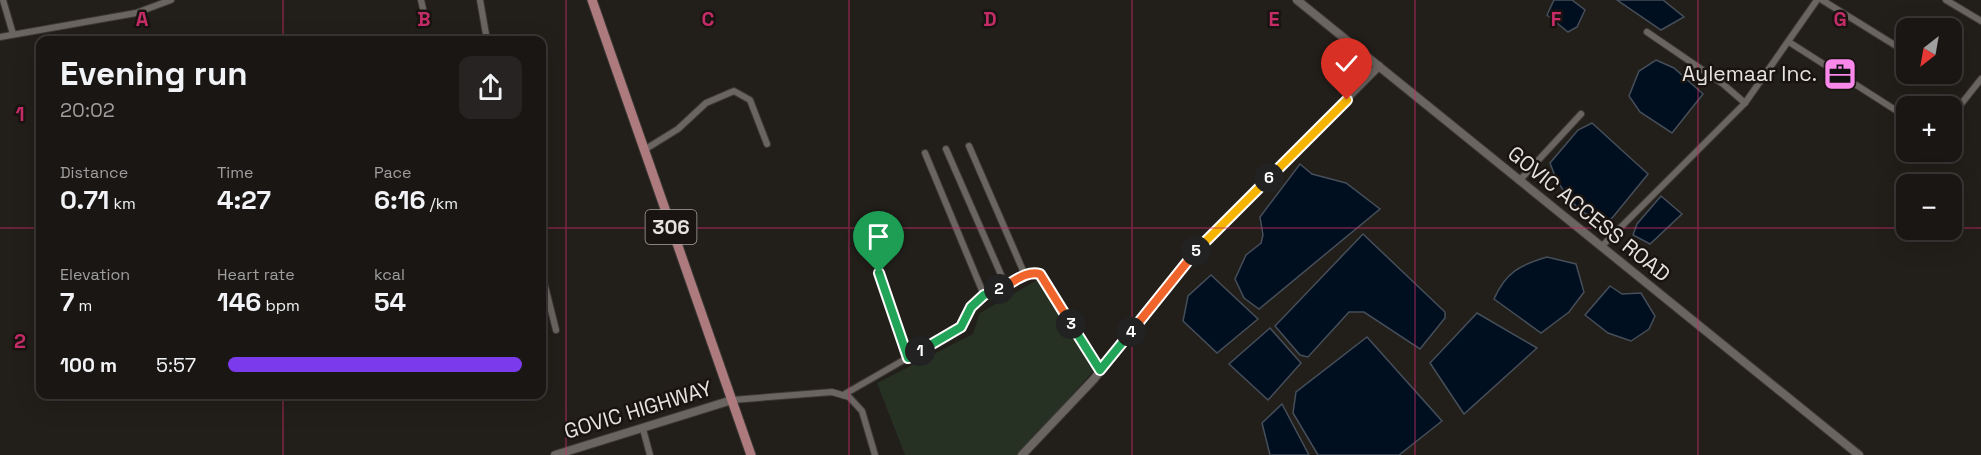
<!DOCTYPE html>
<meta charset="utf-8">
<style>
:root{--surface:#1a1614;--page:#272322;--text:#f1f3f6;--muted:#9f9fa0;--line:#383534;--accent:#7c3aed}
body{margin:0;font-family:"Space Grotesk",sans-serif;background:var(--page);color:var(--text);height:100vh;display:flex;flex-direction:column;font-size:22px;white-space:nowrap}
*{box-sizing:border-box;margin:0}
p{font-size:20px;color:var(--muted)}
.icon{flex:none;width:33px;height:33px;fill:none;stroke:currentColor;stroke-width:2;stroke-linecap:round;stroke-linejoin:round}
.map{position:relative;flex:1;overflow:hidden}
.sheet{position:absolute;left:36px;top:36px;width:510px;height:363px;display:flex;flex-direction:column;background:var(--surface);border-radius:12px;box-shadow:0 6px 24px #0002,0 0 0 2px var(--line)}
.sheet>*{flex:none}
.needle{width:39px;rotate:211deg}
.tools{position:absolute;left:1896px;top:18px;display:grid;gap:12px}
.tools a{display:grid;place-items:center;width:66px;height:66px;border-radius:12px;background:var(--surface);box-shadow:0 6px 24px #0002,0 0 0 2px var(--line);font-size:30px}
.pin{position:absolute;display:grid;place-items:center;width:51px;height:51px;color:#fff;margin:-62px -26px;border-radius:50% 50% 50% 0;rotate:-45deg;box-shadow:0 0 6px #0007}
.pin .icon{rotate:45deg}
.km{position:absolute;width:30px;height:30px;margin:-15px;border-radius:50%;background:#222;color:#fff;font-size:16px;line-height:30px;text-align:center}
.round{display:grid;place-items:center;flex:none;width:63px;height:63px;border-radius:12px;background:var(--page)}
.summary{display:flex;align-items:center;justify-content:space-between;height:102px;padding:0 24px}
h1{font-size:33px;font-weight:800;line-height:45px}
.stats{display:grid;grid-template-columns:repeat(3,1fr);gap:9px;height:102px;padding:6px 24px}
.stats div{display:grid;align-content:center}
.stats b{font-size:26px;font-weight:800}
.stats small{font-size:16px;font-weight:400}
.stats p{font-size:16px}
ul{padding:0 24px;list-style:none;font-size:20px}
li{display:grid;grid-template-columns:96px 72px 1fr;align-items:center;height:45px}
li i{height:15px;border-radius:8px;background:var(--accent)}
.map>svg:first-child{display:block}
.green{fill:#263123}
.water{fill:#000f1f;stroke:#454e59;stroke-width:1.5}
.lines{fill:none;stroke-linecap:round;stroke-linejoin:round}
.street-casing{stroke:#3c3835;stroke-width:8}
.secondary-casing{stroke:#3c3835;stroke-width:10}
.primary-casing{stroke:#3c3835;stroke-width:11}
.street{stroke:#6b6561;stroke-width:6}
.secondary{stroke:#6b6561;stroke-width:8}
.primary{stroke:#ad7b7d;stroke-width:9}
.split-1-casing{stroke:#fff;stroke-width:12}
.split-2-casing{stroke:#fff;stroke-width:12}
.split-3-casing{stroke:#fff;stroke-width:12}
.split-4-casing{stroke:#fff;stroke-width:12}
.split-5-casing{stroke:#fff;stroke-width:12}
.split-6-casing{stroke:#fff;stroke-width:12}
.split-7-casing{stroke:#fff;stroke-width:12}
.split-1{stroke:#22a559;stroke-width:8}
.split-2{stroke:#22a559;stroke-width:8}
.split-3{stroke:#f0652b;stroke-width:8}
.split-4{stroke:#22a559;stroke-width:8}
.split-5{stroke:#f0652b;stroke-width:8}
.split-6{stroke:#f5b400;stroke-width:8}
.split-7{stroke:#f5b400;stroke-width:8}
.grid{fill:none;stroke:#c62c68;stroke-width:1.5;stroke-opacity:0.55}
.labels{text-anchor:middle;stroke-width:5;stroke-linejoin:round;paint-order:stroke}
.shield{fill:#191411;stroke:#a8a4a2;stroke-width:1.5}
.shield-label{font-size:20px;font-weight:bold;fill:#e5e2e0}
.poi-label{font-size:21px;fill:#e5e2e0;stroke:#191411;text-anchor:end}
.street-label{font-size:21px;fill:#e5e2e0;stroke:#191411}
.grid-label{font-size:20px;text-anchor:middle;font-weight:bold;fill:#c62c68;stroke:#191411;stroke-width:5;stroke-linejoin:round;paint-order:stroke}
</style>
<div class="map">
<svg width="1981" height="455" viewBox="0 0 1981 455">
<rect width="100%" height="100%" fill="#221e1a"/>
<polygon class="green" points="1037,280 1093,371 1019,455 905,455 877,383 973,334 980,313"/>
<g class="water">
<polygon points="1554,0 1572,0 1585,10 1577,27 1568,32 1547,15"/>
<polygon points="1617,0 1663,0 1684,17 1661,30"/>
<polygon points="1656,60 1674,68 1703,94 1672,133 1640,112 1629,96 1639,71"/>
<path d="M1592,123L1648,174L1613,217L1605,223L1598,222C1592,215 1584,214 1578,208C1566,196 1555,179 1550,163L1578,130Z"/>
<polygon points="1300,164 1312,174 1346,183 1380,209 1259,309 1244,298 1235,279 1246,255 1261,243 1263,235 1260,217"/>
<polygon points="1661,196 1682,214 1650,244 1633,235 1637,224"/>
<polygon points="1363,234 1445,312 1445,318 1420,349 1364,312 1349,312 1308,357 1300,355 1275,326"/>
<path d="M1547,257L1576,264L1584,292L1569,312L1541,333L1494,299C1506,272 1520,265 1547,257Z"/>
<polygon points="1211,275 1258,319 1217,353 1183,321 1188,296"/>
<polygon points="1610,286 1622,294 1641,293 1655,316 1649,329 1631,341 1608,333 1585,315"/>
<polygon points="1477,313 1537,348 1464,414 1430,363"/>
<polygon points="1270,328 1301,363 1268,400 1229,364"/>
<polygon points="1367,337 1442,421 1399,455 1318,455 1293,413 1296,392"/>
<polygon points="1282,404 1309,455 1270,455 1262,423"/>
</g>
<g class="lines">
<g class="street-casing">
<g id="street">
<polyline points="3,0 13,34"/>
<polyline points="421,0 426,22"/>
<polyline points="480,0 487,40"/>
<polyline points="1822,0 1906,52"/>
<polyline points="1946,0 1981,21"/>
<polyline points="1647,32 1723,84 1745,103"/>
<polyline points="0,37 136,13 171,0"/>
<polyline points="1789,42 1897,111"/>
<polyline points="1941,74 1946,77"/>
<polyline points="1958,108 1981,79"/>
<polyline points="969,146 1025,275"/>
<polyline points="946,149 1006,286"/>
<polyline points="644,150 678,129 706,103 734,91 750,100 767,144"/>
<polyline points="925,153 984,295"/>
<polyline points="1519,181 1581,114"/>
<polyline points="1601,247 1745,103 1817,0"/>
<polyline points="879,273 908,358"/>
<polyline points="542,274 556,330"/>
<polyline points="843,395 961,327 971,307 984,295 1033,273 1040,274 1046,282 1100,371"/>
<polyline points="732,400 832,392 849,397 862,411 875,455"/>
<polyline points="643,429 650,455"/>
</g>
</g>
<g class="secondary-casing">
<g id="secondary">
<polyline points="1297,0 1859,455"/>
<polyline points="555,455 732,400"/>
<polyline points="1022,455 1094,379 1202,243 1379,66"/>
</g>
</g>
<g class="primary-casing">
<polyline id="primary" points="592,0 751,455"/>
</g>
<use href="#street" class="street"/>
<use href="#secondary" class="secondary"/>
<use href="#primary" class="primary"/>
</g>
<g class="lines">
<g class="split-1-casing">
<polyline id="split-1" points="879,273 908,358 920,351"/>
</g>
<g class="split-2-casing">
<polyline id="split-2" points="920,351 961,327 971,307 984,295 999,289"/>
</g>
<g class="split-3-casing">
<path id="split-3" d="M999,289C1012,284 1025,270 1040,274L1071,324"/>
</g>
<g class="split-4-casing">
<polyline id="split-4" points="1071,324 1100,370 1131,332"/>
</g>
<g class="split-5-casing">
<polyline id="split-5" points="1131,332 1196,251"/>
</g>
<g class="split-6-casing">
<polyline id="split-6" points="1196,251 1269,178"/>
</g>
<g class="split-7-casing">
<polyline id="split-7" points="1269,178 1347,100"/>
</g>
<use href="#split-1" class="split-1"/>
<use href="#split-2" class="split-2"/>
<use href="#split-3" class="split-3"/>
<use href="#split-4" class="split-4"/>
<use href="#split-5" class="split-5"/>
<use href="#split-6" class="split-6"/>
<use href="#split-7" class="split-7"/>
</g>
<path class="grid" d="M283,0V40M566,0V455M849,0V455M1132,0V455M1415,0V455M1698,0V455M0,228H40M542,228H1906M1952,228H1981M283,394V455"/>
<defs>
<g id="office-square" transform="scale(1.725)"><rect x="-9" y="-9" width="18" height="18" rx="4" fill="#f888ea" stroke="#191411"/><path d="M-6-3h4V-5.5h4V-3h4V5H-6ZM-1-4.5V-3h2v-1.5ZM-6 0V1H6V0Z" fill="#111"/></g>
</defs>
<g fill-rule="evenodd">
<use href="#office-square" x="1840" y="74"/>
</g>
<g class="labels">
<rect class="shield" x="645.5" y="210" width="51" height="34" rx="4.5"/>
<g class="shield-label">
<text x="671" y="234">306</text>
</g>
<g class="poi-label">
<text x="1817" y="81">Aylemaar Inc.</text>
</g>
<g class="street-label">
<text transform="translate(1589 214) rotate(39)" y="7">GOVIC ACCESS ROAD</text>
<text transform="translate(638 410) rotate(-17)" y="7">GOVIC HIGHWAY</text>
</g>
</g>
<g class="grid-label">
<text x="142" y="26">A</text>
<text x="424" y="26">B</text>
<text x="708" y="26">C</text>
<text x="990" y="26">D</text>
<text x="1274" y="26">E</text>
<text x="1556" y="26">F</text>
<text x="1840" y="26">G</text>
<text x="20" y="121">1</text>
<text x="20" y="348">2</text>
</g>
</svg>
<div class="tools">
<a><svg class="needle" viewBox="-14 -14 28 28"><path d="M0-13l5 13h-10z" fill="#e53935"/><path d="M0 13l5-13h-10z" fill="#9f9fa0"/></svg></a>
<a>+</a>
<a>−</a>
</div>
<div class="pin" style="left:879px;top:273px;background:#1e9e55"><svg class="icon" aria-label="arrive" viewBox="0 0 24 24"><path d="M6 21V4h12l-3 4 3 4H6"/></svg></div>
<div class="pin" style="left:1347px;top:100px;background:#d93025"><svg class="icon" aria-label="check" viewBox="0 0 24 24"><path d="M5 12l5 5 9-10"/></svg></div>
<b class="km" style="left:920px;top:351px">1</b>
<b class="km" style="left:999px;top:289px">2</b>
<b class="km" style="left:1071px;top:324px">3</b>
<b class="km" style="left:1131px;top:332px">4</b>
<b class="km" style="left:1196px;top:251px">5</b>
<b class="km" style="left:1269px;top:178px">6</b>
<section class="sheet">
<div class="summary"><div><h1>Evening run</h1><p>20:02</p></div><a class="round"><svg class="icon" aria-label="share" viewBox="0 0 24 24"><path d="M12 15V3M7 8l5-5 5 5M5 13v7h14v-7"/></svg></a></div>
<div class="stats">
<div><p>Distance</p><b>0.71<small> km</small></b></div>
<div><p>Time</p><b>4:27</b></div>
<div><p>Pace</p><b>6:16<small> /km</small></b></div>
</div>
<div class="stats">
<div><p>Elevation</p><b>7<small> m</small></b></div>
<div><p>Heart rate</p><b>146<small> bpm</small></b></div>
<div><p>kcal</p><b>54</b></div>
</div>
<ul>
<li><b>100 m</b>5:57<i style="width:100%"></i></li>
</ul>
</section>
</div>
